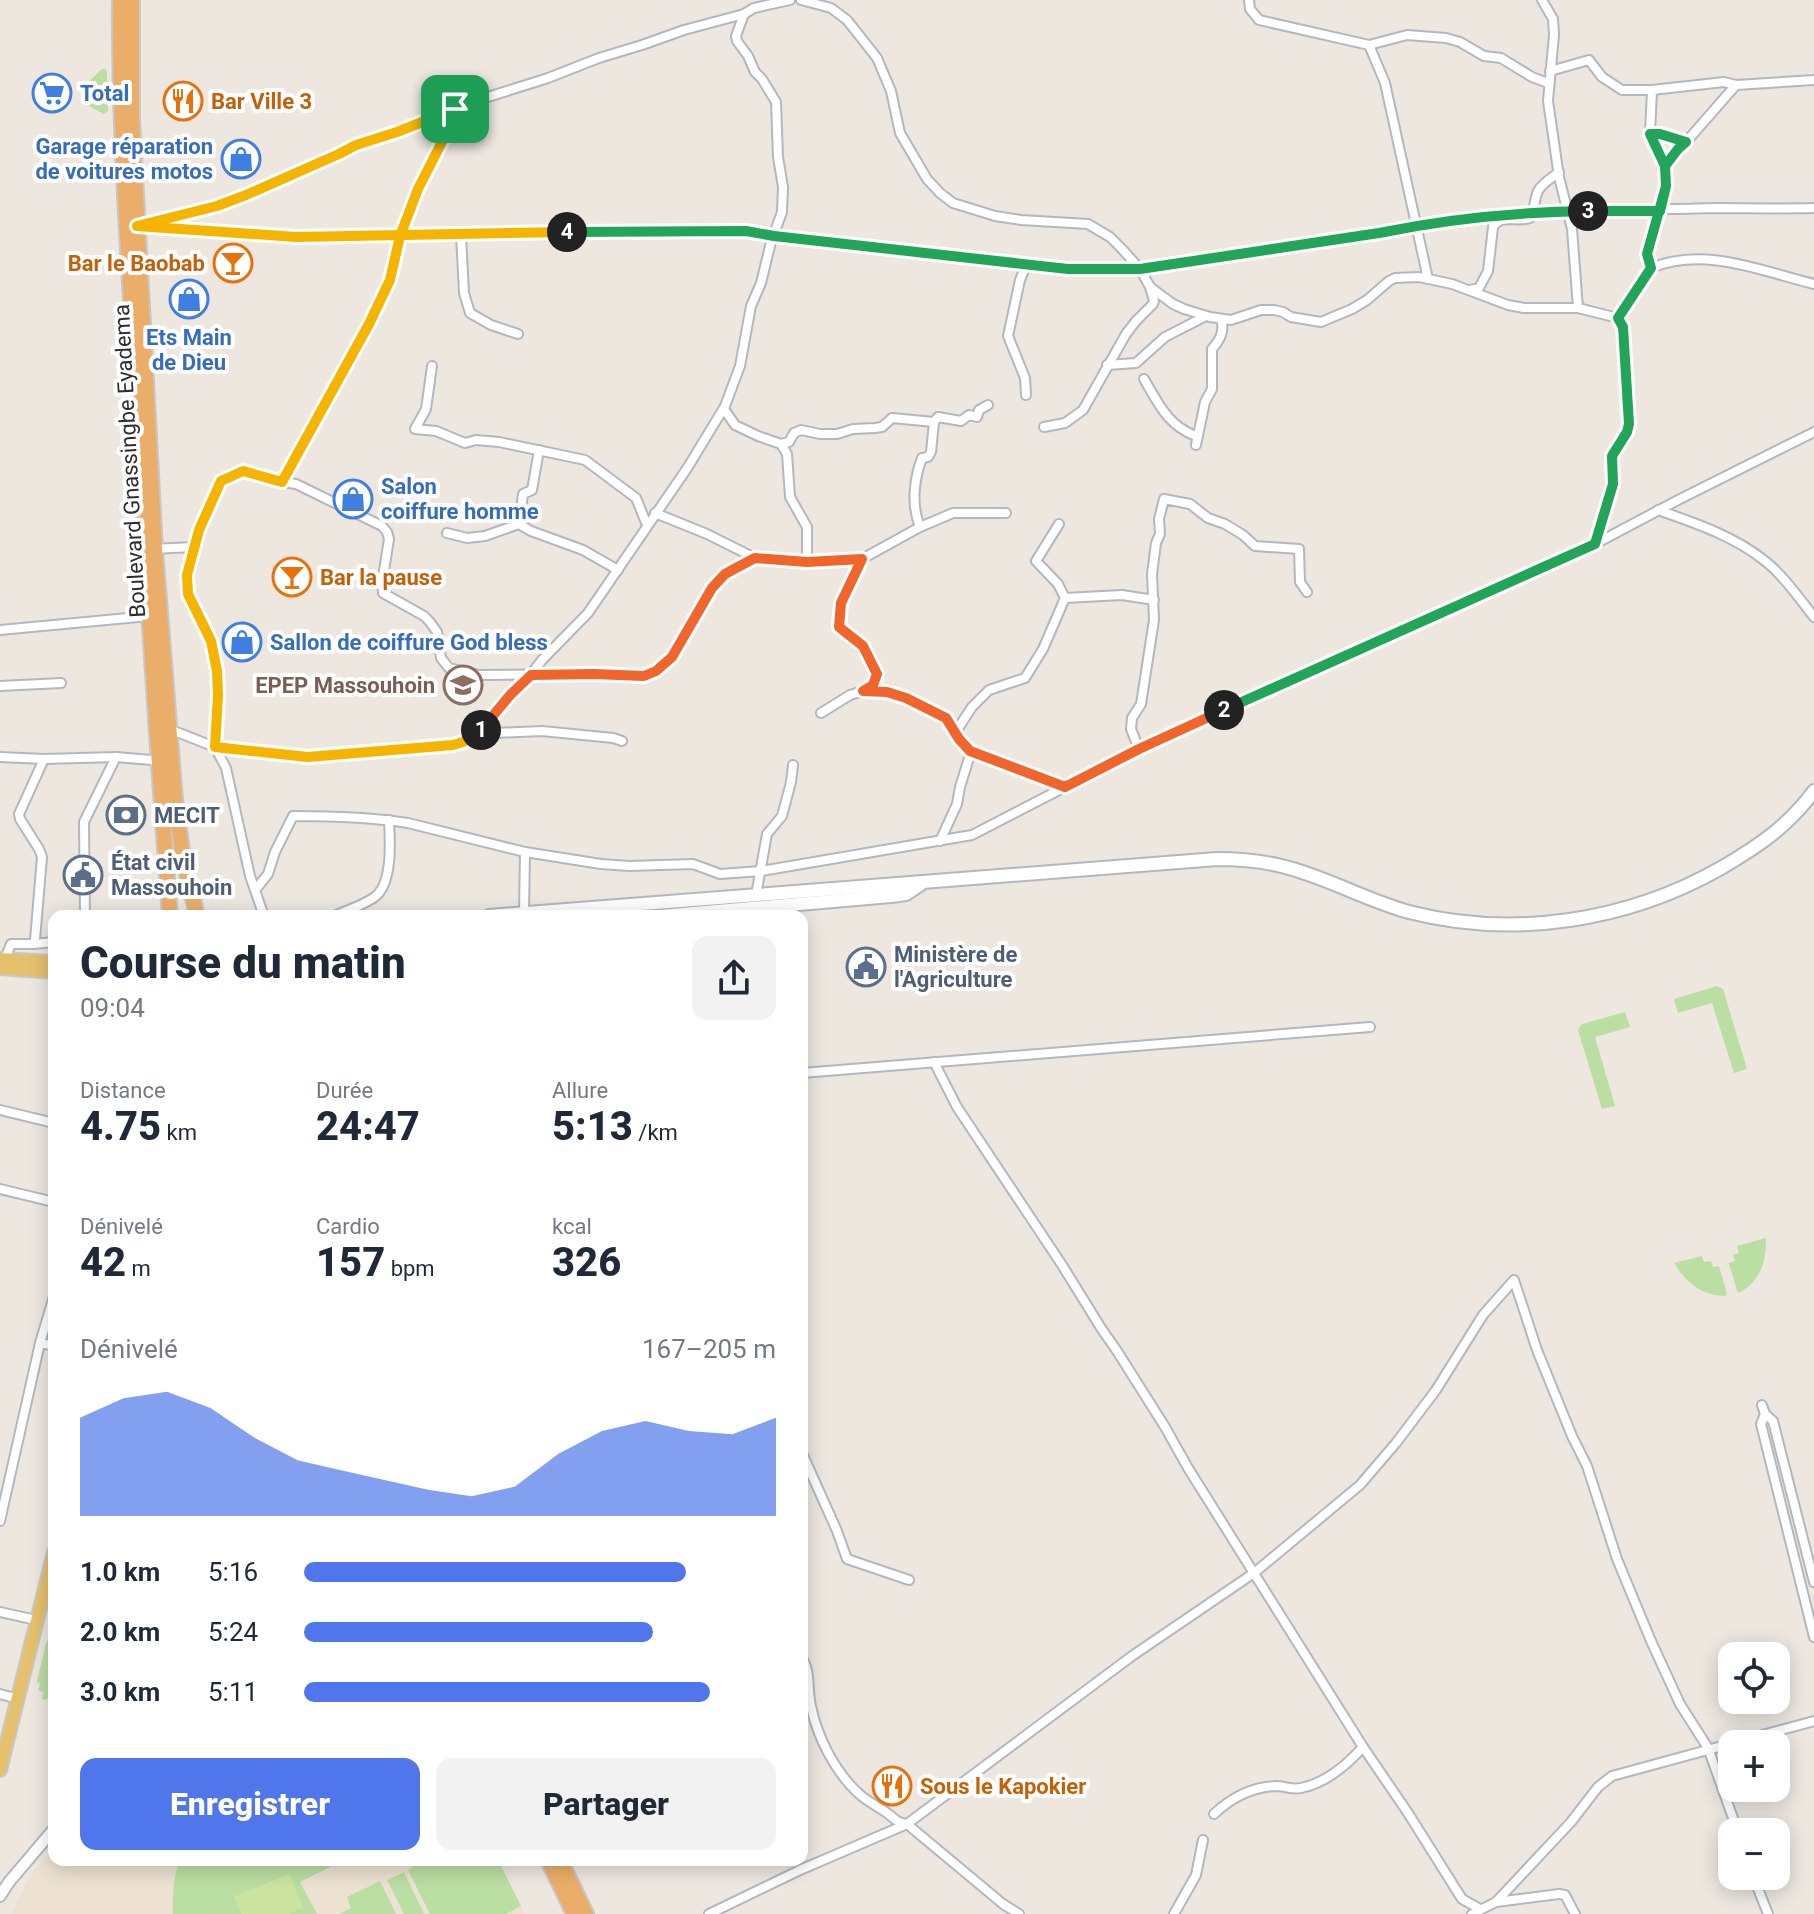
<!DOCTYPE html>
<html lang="fr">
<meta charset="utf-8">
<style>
:root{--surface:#fff;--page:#f2f2f3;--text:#1f2937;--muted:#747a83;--accent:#4f77eb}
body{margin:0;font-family:Roboto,sans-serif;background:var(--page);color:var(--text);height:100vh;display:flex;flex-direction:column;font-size:30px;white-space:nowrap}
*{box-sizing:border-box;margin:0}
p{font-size:26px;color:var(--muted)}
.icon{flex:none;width:44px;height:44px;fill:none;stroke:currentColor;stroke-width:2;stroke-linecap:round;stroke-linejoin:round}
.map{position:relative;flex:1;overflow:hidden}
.side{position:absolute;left:48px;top:910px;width:760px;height:956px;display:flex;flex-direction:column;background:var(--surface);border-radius:16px;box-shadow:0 4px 20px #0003}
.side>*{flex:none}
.controls{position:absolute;left:1718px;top:1642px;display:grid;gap:16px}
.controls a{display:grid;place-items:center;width:72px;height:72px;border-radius:16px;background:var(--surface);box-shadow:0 4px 20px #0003;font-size:40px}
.pin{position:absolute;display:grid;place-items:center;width:68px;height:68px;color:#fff;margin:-34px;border-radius:16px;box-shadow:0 4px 12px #0006}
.km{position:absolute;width:40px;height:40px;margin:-20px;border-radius:50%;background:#222;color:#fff;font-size:22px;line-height:40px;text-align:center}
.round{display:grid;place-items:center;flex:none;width:84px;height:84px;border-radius:16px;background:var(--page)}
.summary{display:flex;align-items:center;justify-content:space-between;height:136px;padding:0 32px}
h1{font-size:44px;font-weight:800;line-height:60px}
.metrics{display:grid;grid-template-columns:repeat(3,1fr);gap:12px;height:136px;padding:8px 32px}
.metrics div{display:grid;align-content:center}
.metrics b{font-size:40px;font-weight:800}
.metrics small{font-size:22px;font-weight:400}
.metrics p{font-size:22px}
.chart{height:224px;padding:16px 32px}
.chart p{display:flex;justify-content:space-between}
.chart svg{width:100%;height:144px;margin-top:8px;fill:var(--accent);opacity:.7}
.action{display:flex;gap:16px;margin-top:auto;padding:16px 32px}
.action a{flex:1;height:92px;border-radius:16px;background:var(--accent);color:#fff;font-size:32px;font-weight:800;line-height:92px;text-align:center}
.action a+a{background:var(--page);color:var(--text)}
ul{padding:0 32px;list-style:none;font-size:26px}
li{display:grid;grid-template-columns:128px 96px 1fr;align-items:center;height:60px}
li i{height:20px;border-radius:10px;background:var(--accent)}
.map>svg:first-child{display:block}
.education{fill:#ede2d2}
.green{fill:#bbdea2}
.pitch{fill:#cce49f}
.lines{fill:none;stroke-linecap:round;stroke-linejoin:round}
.minor-casing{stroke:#b4b7bf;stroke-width:12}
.tertiary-casing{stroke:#b4b7bf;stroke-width:14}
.secondary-casing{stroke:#b4b7bf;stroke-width:16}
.primary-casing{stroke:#c8c8c8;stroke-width:16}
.trunk-casing{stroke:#c8c8c8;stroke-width:18}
.minor{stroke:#fff;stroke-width:8}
.tertiary{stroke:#fff;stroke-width:10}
.secondary{stroke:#fff;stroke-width:12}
.primary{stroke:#e5c16d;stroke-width:12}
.trunk{stroke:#ebae6a;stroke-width:14}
.split-1-casing{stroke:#fff;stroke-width:16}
.split-2-casing{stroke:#fff;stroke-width:16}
.split-3-casing{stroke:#fff;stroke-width:16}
.split-4-casing{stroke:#fff;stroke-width:16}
.split-5-casing{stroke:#fff;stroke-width:16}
.split-1{stroke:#f5b400;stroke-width:10}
.split-2{stroke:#f0652b;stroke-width:10}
.split-3{stroke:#22a559;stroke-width:10}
.split-4{stroke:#22a559;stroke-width:10}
.split-5{stroke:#f5b400;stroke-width:10}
.labels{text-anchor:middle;stroke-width:8;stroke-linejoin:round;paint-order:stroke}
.shop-label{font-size:22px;font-weight:bold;fill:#366cbe;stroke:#fff;text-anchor:start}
.food-label{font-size:22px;font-weight:bold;fill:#c56008;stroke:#fff;text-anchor:start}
.street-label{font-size:22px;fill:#2d2d2d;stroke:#fff}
.education-label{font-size:22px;font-weight:bold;fill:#785e54;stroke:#fff;text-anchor:end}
.service-label{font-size:22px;font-weight:bold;fill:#4e5e75;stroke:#fff;text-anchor:start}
</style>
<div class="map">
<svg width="1814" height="1914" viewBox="0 0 1814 1914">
<rect width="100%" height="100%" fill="#ede7e0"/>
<polygon class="education" points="54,1849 54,1860 498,1860 525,1914 11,1914 31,1873"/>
<g class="green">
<polygon points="102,69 106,69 107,72 108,111 104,114 89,106 87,83"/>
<polygon points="1717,986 1723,989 1747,1069 1734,1073 1712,1003 1678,1013 1674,999"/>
<polygon points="1625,1012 1630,1027 1595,1037 1615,1106 1602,1109 1578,1030 1582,1024"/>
<path d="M1766,1238C1766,1263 1761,1280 1739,1293L1737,1291L1729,1263L1735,1261L1733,1255L1739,1253L1737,1246Z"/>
<path d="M1702,1256L1704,1262L1711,1261L1713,1267L1719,1266L1727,1294L1725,1296C1700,1295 1687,1283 1674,1263Z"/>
<polygon points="53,1633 54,1672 50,1697 45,1700 42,1699 43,1692 38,1690 40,1684 37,1681 46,1643"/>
<path d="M181,1860H327L330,1867L300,1882L317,1914H173C173,1896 172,1876 181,1860Z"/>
<polygon points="414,1860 498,1860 521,1906 506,1914 430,1914 408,1870 416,1865"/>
<polygon points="404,1872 424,1914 404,1914 387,1880"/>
<polygon points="380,1881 396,1914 339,1914 351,1908 347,1897"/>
</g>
<polygon class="pitch" points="289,1874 303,1908 288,1914 241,1914 234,1897"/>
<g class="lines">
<g class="minor-casing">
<g id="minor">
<polyline points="801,0 831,8 847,20 877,58 891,91 900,133 927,179 940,193 953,203 995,216 1021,220 1088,224 1110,237 1122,249 1140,269 1150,287 1173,304 1184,309 1210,317 1231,320 1261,310 1274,310 1283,312 1291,317 1321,322 1352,309 1367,300 1389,281 1395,278 1419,277 1452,284 1508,305 1524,308 1578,308 1618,318 1623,327 1629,424 1627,432 1612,456 1613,484 1595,544"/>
<polyline points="1249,0 1250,9 1259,20 1369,45 1385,83 1428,279"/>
<polyline points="1542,0 1553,19 1554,35 1548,101 1559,177 1572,229 1578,308"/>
<polyline points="1369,45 1407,35 1446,38 1460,42 1484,56 1501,58 1532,77 1548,83"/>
<polyline points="1550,71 1589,60 1602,77 1622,90 1652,90 1724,82 1736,85"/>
<polyline points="1652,90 1650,134 1665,166"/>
<polyline points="1650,134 1660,134 1686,142"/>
<polyline points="146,223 217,206 246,195 339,154 356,145 426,122 472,102 548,78 599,58 642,45 684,30 744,14 754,8 790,0"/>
<path d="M137,226L296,237L617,231H746L774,236L1068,269H1140L1379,233C1489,210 1603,211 1716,208C1748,208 1781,209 1814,208"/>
<polyline points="461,235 464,293 470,313 491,325 518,334"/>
<polyline points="1026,265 1020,280 1008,336 1025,378 1026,395"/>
<polyline points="1651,268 1647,254 1666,186 1665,166 1736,85 1814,80"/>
<path d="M1470,290L1479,288L1488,271L1493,227C1501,213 1517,223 1530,218C1535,209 1534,200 1538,191C1542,183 1552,178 1559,172"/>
<path d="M1618,318L1651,268C1705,246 1761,271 1814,284"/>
<polyline points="1107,365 1136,363 1165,337 1206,316"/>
<polyline points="432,366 426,409 415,429 436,431 465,443 476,440 499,442 585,460 636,498 647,525"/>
<path d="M1144,379C1158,403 1168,426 1196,436"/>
<polyline points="724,409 735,425 758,436 781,444 787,454 790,497 807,527 807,562"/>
<polyline points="1044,427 1065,423 1083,410 1126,334 1136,321 1153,304 1154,301 1150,287"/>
<polyline points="781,444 789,442 794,433 801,430 820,434 837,434 853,429 875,428 882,427 892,418 934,422 938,417 961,421 969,415 977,417 979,410 988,405"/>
<path d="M1196,445L1205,402L1212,389V349C1220,340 1225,331 1221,319"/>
<polyline points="282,482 296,484 382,526 387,532 389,539 382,583 383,593 424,616 430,622 437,632 441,658 449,668 479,675 594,674 644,676 656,671 672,657 712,588 725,574 755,558 807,562 862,559 920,527 953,513 1006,513"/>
<path d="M1658,510C1695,523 1734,536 1765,561C1784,576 1799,598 1814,617"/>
<polyline points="655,513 707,534 755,558"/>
<polyline points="519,524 523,494 532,490 539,450"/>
<path d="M920,527C911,505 914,479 922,458L928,457L931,452L934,422"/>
<polyline points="447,533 467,538 485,536 519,524 531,531 583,550 618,570"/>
<polyline points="194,547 187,575 188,594 211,641 217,671 218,695 215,747 226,768 250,876 264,916"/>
<polyline points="151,549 194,547 199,530 221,481 243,471 282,482 369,324 390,280 400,236 418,189 447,132 455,109"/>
<polyline points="862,559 841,603 839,627 863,646 877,674 873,685 863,691"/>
<polyline points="1065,598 1122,595 1154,600"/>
<polyline points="0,630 149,616"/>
<polyline points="0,686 61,683"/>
<polyline points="821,713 850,695 863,691 887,692 906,698 946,718 959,739 970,751 1065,787"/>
<polyline points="485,726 495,733 542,731 613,738 622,741"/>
<polyline points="169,729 215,747 308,757 332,757 453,745 463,742 479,733 511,694 524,683 542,660 588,613 688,467 725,406 740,366 751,306 761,283 771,242 782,212 783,187 778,157 776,102 762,79 755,72 748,56 737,41 736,36 744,14"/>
<polyline points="955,733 972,707 989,690 1025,678 1043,649 1065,598 1058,584 1036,561 1059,524"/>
<polyline points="1139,749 1131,729 1132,718 1141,704 1154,620 1152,574 1156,543 1160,534 1159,519 1164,499 1190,504 1208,518 1225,524 1243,535 1255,546 1299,549 1300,582 1307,592"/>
<polyline points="0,757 44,759 116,757 163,761"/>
<polyline points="940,841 957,804 960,787 969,758 970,751"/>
<path d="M256,889L268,874L275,852L293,816C331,816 370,817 408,823L525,852L601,864L629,866L693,864L720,874L761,871L972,835L1139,749L1595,544L1678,500L1814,432"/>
<polyline points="756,895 767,834 782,816 791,782 793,765"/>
<polyline points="524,913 525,852"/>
<polyline points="85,916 84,822 116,757"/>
<path d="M334,916C347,910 365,905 376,896C393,881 390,840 389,820"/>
<polyline points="33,944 54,942"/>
<polyline points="5,959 11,944 33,944 35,940 42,857 39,849 20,819 19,814 44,759"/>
<polyline points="934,1062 957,1107 1062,1265 1101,1328 1117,1351 1165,1427 1188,1468 1363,1747 1408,1813 1462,1899 1480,1909"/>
<polyline points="802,1073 1370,1027"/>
<polyline points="0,1110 54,1123"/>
<polyline points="0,1189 54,1202"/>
<polyline points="40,1343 54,1346"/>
<polyline points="1762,1405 1765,1414 1773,1421 1814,1582"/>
<polyline points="1765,1414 1761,1424 1814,1637"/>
<polyline points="802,1453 837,1531 847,1559 909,1580"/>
<polyline points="0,1521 40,1343 54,1296"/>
<polyline points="0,1612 36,1620"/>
<path d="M802,1658C811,1672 807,1689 811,1706C817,1736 834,1770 857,1792C866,1801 877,1806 887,1813C895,1819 897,1823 907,1824L1003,1904L1019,1914"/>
<polyline points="0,1694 19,1699"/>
<path d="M1214,1814C1232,1797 1251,1787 1276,1786C1285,1786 1292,1790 1301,1788C1326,1783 1346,1766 1363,1747"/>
<polyline points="1753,1876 1768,1914"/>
<polyline points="1496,1902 1571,1822 1598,1787 1612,1776 1814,1721"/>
<polyline points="709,1914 800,1870 907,1824 1132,1656 1254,1573 1360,1485 1396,1443 1436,1390 1483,1315 1514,1280 1537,1350 1572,1436 1587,1466 1617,1559 1651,1641 1680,1704 1708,1748 1738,1832"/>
<polyline points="1174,1914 1196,1875 1203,1840"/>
<polyline points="1472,1914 1496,1902 1559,1894 1565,1895 1575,1914"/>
</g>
</g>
<g class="tertiary-casing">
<polyline id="tertiary" points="0,1896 9,1882 54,1829"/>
</g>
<g class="secondary-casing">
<g id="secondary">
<path d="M489,916L1217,859C1242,859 1265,861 1289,868C1330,879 1368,901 1409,912C1514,939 1628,921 1721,868C1759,846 1788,826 1814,791"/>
<polyline points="660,916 891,896 906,894 921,884"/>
</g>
</g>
<g class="primary-casing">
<g id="primary">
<polyline points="0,959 54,962"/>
<polyline points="0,968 54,972"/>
<polyline points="0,1770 54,1552"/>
</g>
</g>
<g class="trunk-casing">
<g id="trunk">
<path d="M120,0C119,124 128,247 135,370C145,552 156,734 170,916"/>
<polyline points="132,0 132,119 155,549 175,799 183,858 197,916"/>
<polyline points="548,1860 574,1914"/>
<polyline points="560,1860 586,1914"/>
</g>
</g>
<use href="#minor" class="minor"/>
<use href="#tertiary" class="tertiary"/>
<use href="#secondary" class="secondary"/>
<use href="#primary" class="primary"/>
<use href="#trunk" class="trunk"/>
</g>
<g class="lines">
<g class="split-1-casing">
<polyline id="split-1" points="455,109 447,132 418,189 400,236 390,280 369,324 282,482 243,471 221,481 199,530 187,575 188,594 211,641 217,671 218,695 215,747 308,757 453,745 463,742 481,730"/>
</g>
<g class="split-2-casing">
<polyline id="split-2" points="481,730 511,694 531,675 594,674 644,676 656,671 672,657 712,588 725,574 736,568 755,558 807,562 862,559 841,603 839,627 863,646 877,674 873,685 863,691 887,692 906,698 946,718 959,739 970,751 1065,787 1139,749 1224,710"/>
</g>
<g class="split-3-casing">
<polyline id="split-3" points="1224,710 1595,544 1613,484 1612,456 1627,432 1629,424 1623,327 1618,318 1651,268 1647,254 1666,186 1665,166 1678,149 1686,142 1660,134 1650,134 1665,166 1666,186 1660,211 1588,211"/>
</g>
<g class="split-4-casing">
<path id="split-4" d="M567,232L746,231L774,236L1068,269H1140L1379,233C1447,219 1518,212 1588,211"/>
</g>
<g class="split-5-casing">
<polyline id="split-5" points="455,109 397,132 356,145 339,154 246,195 217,206 137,226 296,237 567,232"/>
</g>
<use href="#split-1" class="split-1"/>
<use href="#split-2" class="split-2"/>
<use href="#split-3" class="split-3"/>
<use href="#split-4" class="split-4"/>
<use href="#split-5" class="split-5"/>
</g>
<defs>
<g id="supermarket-ring" transform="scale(2)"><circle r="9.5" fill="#fff" stroke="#3f7fe0" stroke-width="1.5"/><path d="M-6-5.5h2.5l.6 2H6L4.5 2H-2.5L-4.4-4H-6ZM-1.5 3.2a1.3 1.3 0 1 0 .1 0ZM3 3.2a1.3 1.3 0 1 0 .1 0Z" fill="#3f7fe0"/></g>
<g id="restaurant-ring" transform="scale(2)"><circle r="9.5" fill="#fff" stroke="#e8710a" stroke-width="1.5"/><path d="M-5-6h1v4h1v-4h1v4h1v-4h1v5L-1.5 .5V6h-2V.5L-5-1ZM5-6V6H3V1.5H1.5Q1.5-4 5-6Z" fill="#e8710a"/></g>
<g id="shop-ring" transform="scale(2)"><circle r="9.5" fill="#fff" stroke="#3f7fe0" stroke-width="1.5"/><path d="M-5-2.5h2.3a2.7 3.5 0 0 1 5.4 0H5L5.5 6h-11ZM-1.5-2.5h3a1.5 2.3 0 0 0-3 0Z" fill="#3f7fe0"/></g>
<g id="bar-ring" transform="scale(2)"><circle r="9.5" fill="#fff" stroke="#e8710a" stroke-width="1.5"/><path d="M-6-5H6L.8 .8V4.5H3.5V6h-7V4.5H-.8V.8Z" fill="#e8710a"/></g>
<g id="school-ring" transform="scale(2)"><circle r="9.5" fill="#fff" stroke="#8d6e63" stroke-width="1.5"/><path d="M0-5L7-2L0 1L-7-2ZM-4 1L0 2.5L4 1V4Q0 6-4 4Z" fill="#8d6e63"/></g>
<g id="bank-ring" transform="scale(2)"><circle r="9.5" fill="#fff" stroke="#5c6f8a" stroke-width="1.5"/><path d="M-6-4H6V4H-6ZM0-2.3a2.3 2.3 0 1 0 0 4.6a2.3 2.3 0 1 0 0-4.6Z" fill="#5c6f8a"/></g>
<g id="civic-ring" transform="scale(2)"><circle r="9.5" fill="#fff" stroke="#5c6f8a" stroke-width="1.5"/><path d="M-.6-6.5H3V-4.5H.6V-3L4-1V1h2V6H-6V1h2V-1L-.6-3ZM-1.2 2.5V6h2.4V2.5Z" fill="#5c6f8a"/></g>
</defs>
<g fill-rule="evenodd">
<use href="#supermarket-ring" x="52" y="93"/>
<use href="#restaurant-ring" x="183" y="101"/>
<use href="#shop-ring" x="241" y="159"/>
<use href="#bar-ring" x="233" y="263"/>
<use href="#shop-ring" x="189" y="299"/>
<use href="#shop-ring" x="353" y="499"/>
<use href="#bar-ring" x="292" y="577"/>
<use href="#shop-ring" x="242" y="642"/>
<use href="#school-ring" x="463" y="685"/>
<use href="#bank-ring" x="126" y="815"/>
<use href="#civic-ring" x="83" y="875"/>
<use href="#civic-ring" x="866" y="967"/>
<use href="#restaurant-ring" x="892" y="1786"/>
</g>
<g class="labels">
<g class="shop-label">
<text x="80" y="101">Total</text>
<text x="213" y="154" text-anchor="end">Garage réparation<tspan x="213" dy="25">de voitures motos</tspan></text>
<text x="189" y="345" text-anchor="middle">Ets Main<tspan x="189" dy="25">de Dieu</tspan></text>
<text x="381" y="494">Salon<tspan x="381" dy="25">coiffure homme</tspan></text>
<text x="270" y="650">Sallon de coiffure God bless</text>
</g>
<g class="food-label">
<text x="211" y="109">Bar Ville 3</text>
<text x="205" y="271" text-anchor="end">Bar le Baobab</text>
<text x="320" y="585">Bar la pause</text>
<text x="920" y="1794">Sous le Kapokier</text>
</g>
<g class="street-label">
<text transform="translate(129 461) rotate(-93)" y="8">Boulevard Gnassingbe Eyadema</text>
</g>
<g class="education-label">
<text x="435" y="693">EPEP Massouhoin</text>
</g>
<g class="service-label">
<text x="154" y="823">MECIT</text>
<text x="111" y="870">État civil<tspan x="111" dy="25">Massouhoin</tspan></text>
<text x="894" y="962">Ministère de<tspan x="894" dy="25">l'Agriculture</tspan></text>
</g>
</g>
</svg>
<div class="controls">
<a><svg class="icon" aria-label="locate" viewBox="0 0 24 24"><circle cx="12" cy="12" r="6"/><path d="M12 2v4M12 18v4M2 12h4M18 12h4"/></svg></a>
<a>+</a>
<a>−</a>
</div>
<div class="pin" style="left:455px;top:109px;background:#1e9e55"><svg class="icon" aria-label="arrive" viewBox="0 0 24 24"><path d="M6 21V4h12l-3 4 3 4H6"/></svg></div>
<b class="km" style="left:481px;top:730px">1</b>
<b class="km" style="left:1224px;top:710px">2</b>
<b class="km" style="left:1588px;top:211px">3</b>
<b class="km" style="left:567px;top:232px">4</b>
<section class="side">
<div class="summary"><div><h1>Course du matin</h1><p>09:04</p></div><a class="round"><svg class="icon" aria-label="share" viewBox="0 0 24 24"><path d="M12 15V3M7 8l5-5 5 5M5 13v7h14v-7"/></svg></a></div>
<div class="metrics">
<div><p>Distance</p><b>4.75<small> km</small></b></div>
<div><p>Durée</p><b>24:47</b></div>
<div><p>Allure</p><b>5:13<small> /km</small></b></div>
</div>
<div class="metrics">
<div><p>Dénivelé</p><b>42<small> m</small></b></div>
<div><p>Cardio</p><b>157<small> bpm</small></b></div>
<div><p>kcal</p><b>326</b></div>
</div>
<div class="chart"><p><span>Dénivelé</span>167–205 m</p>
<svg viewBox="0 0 160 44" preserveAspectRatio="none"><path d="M0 44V14L10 8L20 6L30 11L40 20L50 27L60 30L70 33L80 36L90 38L100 35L110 25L120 18L130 15L140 18L150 19L160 14V44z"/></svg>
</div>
<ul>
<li><b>1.0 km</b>5:16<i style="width:81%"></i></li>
<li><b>2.0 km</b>5:24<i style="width:74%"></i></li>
<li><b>3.0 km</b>5:11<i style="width:86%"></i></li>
</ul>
<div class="action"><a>Enregistrer</a><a>Partager</a></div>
</section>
</div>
